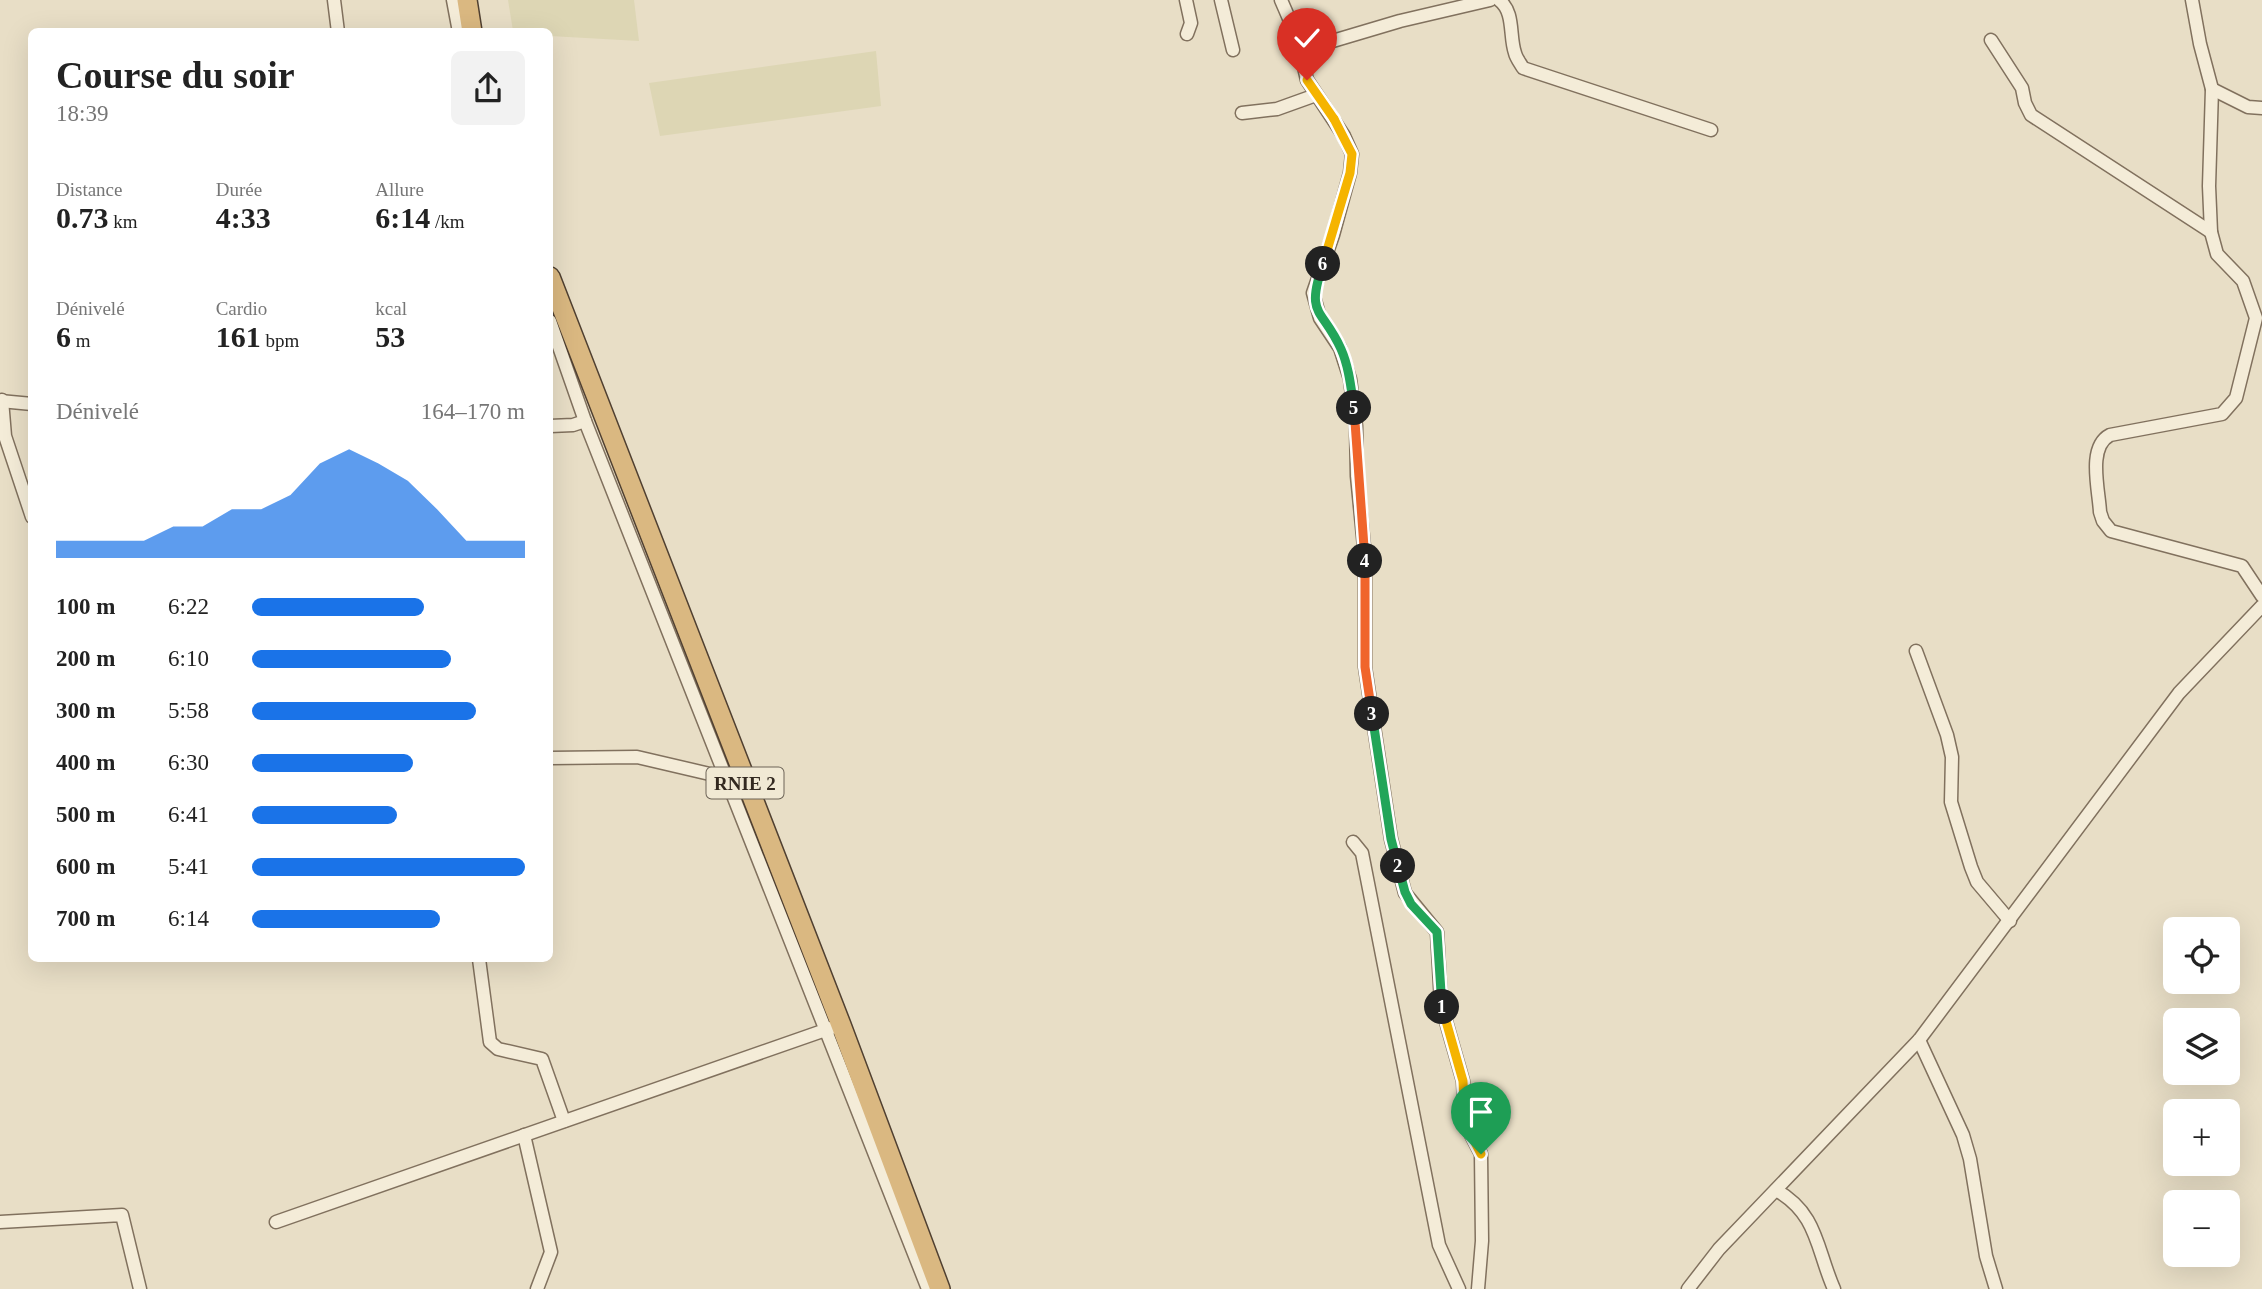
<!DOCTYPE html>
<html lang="fr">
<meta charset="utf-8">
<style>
:root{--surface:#fff;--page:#f2f2f2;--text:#222;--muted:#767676;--accent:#1a73e8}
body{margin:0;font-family:"Times New Roman",serif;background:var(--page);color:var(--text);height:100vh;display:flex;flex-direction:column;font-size:26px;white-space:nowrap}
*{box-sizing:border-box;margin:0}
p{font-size:23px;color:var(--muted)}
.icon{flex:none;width:38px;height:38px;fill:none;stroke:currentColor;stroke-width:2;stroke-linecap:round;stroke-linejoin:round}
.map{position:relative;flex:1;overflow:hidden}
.panel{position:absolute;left:28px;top:28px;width:525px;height:934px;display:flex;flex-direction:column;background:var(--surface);border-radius:10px;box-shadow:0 7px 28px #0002}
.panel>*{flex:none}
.tools{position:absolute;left:2163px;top:917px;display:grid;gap:14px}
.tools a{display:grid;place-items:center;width:77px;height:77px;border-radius:10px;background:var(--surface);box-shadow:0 7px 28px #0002;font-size:35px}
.pin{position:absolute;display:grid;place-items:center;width:60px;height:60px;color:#fff;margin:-72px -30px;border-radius:50% 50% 50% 0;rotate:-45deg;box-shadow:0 0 7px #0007}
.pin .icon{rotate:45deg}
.km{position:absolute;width:35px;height:35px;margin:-18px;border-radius:50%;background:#222;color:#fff;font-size:19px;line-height:35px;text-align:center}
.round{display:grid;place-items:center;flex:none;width:74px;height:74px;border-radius:10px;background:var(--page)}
.head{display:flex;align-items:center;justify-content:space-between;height:119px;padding:0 28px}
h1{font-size:38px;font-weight:800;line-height:52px}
.metrics{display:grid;grid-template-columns:repeat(3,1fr);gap:10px;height:119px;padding:7px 28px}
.metrics div{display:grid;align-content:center}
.metrics b{font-size:30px;font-weight:800}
.metrics small{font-size:19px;font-weight:400}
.metrics p{font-size:19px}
.chart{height:196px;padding:14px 28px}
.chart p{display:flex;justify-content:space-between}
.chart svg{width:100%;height:126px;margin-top:7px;fill:var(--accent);opacity:.7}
ul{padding:0 28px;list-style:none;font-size:23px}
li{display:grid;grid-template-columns:112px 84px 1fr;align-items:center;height:52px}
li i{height:18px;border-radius:9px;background:var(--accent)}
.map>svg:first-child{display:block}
.farmland{fill:#ddd6b4}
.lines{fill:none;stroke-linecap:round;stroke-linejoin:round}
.minor-casing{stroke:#81715e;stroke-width:15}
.trunk-casing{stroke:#504031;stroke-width:22}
.minor{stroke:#f4ecd8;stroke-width:12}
.trunk{stroke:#dab881;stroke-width:19}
.split-1-casing{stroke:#fff;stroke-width:14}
.split-2-casing{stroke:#fff;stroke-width:14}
.split-3-casing{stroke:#fff;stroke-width:14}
.split-4-casing{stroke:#fff;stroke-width:14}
.split-5-casing{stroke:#fff;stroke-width:14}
.split-6-casing{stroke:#fff;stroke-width:14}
.split-7-casing{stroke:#fff;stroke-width:14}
.split-8-casing{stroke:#fff;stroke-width:14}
.split-1{stroke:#f5b400;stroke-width:9}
.split-2{stroke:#22a559;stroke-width:9}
.split-3{stroke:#22a559;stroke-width:9}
.split-4{stroke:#f0652b;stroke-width:9}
.split-5{stroke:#f0652b;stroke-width:9}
.split-6{stroke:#22a559;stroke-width:9}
.split-7{stroke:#f5b400;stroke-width:9}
.split-8{stroke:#f5b400;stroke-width:9}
.labels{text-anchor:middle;stroke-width:6;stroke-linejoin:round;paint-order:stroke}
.shield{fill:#f1e9d4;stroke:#6c6356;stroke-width:2}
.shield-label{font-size:19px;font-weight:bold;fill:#332920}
</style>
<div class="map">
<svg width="2262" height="1289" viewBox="0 0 2262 1289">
<rect width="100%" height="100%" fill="#e8dec6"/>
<g class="farmland">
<polygon points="508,0 634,0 639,41 550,36 550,32 513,31"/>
<polygon points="876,51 881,106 660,136 649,83"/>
</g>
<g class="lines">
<g class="minor-casing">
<g id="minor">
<polyline points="334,0 338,32"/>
<polyline points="453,0 459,32"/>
<polyline points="1186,0 1191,23 1187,34"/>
<polyline points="1221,0 1233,50"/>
<polyline points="1281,0 1297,37 1307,80 1344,136 1352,154 1350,173 1333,235 1313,293 1320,318 1340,348 1350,379 1356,426 1357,476 1365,557 1365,667 1391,839 1405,893 1437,932 1441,1004 1463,1081 1465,1123 1481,1154 1482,1241 1478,1289"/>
<path d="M1499,0C1515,12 1509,36 1515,53C1516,58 1521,64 1523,68L1711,130"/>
<path d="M2192,0L2200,44L2212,89L2209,186L2211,232L2217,254L2243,281L2256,318L2236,398L2222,414L2110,435C2087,447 2099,490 2100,512L2103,521L2111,531L2242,566L2262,596"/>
<polyline points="1991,40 2022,88 2025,103 2031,115 2211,232"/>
<polyline points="1299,51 1400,21 1490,0"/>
<polyline points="2212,89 2248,107 2262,108"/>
<polyline points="1242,113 1277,109 1316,95"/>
<polyline points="550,321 585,421 928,1289"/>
<polyline points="2,400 5,436 32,517"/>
<polyline points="0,401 32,404"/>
<polyline points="550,426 573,425 585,421"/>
<polyline points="1916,651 1947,735 1952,757 1951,802 1971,867 1977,882 2010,921"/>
<polyline points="550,758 637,757 731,779"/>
<polyline points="1353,842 1362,853 1439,1245 1459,1289"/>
<polyline points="479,959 490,1042 498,1049 542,1059 564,1121"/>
<polyline points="1919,1040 1963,1135 1970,1159 1986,1256 1996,1289"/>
<polyline points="524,1135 551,1252 537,1289"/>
<path d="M1776,1190C1818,1214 1816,1248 1834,1289"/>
<polyline points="0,1222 122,1215 140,1289"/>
<polyline points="276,1222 834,1027"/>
<polyline points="1688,1289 1719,1249 1919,1040 2179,693 2262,606"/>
</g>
</g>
<g class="trunk-casing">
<g id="trunk">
<polyline points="467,0 472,32"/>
<polyline points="550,277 841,1025 940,1289"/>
</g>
</g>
<use href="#minor" class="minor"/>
<use href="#trunk" class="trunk"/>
</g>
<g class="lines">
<g class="split-1-casing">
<polyline id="split-1" points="1442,1007 1463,1081 1465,1123 1481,1154"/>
</g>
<g class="split-2-casing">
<polyline id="split-2" points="1398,866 1405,892 1411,904 1437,932 1442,1007"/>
</g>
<g class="split-3-casing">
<polyline id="split-3" points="1372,714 1391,839 1398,866"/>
</g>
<g class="split-4-casing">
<polyline id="split-4" points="1365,561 1365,667 1372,714"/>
</g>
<g class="split-5-casing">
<polyline id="split-5" points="1354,408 1365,561"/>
</g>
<g class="split-6-casing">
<path id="split-6" d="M1323,264C1305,317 1322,307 1341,349C1349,367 1351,388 1354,408"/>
</g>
<g class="split-7-casing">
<polyline id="split-7" points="1323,264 1350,173 1352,154 1334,119"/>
</g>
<g class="split-8-casing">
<polyline id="split-8" points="1307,80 1334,119"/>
</g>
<use href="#split-1" class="split-1"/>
<use href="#split-2" class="split-2"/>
<use href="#split-3" class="split-3"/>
<use href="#split-4" class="split-4"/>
<use href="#split-5" class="split-5"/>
<use href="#split-6" class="split-6"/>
<use href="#split-7" class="split-7"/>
<use href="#split-8" class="split-8"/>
</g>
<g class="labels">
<rect class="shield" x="706.5" y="767.5" width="77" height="31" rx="5"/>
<g class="shield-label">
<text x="745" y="790">RNIE 2</text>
</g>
</g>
</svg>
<div class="tools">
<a><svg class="icon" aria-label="locate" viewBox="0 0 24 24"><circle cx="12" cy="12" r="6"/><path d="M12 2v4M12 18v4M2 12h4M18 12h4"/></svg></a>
<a><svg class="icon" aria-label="layers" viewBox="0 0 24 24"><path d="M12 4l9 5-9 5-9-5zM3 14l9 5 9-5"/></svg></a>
<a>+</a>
<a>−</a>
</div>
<div class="pin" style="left:1481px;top:1154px;background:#1e9e55"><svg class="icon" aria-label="arrive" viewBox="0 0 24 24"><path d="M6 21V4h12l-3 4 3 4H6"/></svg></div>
<div class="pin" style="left:1307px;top:80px;background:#d93025"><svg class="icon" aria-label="check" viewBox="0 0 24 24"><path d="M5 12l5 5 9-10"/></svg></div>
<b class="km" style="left:1442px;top:1007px">1</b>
<b class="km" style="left:1398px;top:866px">2</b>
<b class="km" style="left:1372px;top:714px">3</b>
<b class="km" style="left:1365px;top:561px">4</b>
<b class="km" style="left:1354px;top:408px">5</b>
<b class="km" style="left:1323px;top:264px">6</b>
<section class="panel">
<div class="head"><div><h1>Course du soir</h1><p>18:39</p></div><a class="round"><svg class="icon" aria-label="share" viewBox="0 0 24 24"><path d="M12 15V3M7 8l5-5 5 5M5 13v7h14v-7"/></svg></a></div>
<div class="metrics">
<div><p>Distance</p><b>0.73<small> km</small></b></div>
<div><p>Durée</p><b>4:33</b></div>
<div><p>Allure</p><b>6:14<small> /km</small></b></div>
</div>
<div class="metrics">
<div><p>Dénivelé</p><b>6<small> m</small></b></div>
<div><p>Cardio</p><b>161<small> bpm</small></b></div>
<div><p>kcal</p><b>53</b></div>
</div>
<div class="chart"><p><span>Dénivelé</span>164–170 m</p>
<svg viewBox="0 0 160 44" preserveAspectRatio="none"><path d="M0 44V38L10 38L20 38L30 38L40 33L50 33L60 27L70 27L80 22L90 11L100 6L110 11L120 17L130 27L140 38L150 38L160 38V44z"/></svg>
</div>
<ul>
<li><b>100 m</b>6:22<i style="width:63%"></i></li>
<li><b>200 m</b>6:10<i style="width:73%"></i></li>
<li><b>300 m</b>5:58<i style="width:82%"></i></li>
<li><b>400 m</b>6:30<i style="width:59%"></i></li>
<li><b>500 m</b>6:41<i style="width:53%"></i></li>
<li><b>600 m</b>5:41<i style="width:100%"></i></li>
<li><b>700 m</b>6:14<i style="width:69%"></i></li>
</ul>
</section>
</div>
